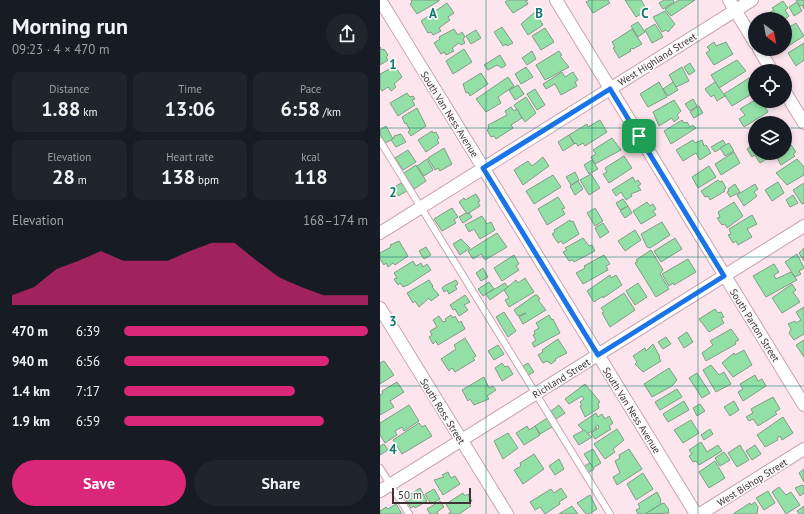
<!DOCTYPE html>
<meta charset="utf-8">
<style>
:root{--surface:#171b24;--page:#20242c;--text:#f1f3f6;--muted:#9ea1a6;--accent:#db2777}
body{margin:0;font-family:"PT Sans",sans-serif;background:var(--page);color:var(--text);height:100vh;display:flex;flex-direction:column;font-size:15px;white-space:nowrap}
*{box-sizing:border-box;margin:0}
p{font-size:13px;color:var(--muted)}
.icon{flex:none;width:22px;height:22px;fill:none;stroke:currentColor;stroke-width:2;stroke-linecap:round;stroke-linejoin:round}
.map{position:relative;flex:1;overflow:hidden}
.panel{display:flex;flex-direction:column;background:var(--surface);width:380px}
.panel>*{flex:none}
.needle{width:26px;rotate:148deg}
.controls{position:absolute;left:368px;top:12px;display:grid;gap:8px}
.controls a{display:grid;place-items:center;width:44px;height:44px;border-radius:50%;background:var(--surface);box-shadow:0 2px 6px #0003;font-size:20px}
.scale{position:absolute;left:12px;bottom:10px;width:79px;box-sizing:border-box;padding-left:4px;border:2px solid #403135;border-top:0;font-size:11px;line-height:14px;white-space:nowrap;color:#403135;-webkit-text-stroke:3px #fafafa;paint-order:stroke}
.pin{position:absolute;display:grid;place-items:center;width:34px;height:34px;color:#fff;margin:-17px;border-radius:8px;box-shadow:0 2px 6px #0006}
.round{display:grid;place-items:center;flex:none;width:42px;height:42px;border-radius:21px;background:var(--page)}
.head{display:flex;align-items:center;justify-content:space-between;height:68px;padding:0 12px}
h1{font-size:22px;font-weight:700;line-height:30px}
.metrics{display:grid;grid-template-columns:repeat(3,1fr);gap:6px;height:68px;padding:4px 12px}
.metrics div{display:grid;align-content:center;border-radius:8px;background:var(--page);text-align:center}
.metrics b{font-size:20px;font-weight:700}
.metrics small{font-size:11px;font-weight:400}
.metrics p{font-size:11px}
.chart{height:112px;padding:8px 12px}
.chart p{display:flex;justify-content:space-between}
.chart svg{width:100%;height:72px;margin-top:4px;fill:var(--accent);opacity:.7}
.action{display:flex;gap:8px;margin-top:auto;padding:8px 12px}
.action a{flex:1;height:46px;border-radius:24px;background:var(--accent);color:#fff;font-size:16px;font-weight:700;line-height:46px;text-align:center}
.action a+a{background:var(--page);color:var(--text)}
ul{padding:0 12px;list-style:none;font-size:13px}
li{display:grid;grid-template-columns:64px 48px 1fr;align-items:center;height:30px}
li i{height:10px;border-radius:5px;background:var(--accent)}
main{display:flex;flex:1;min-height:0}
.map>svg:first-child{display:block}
.building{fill:#93e0a7;stroke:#7f9c86}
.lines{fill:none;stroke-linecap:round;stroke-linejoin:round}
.lane-casing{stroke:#c8a4af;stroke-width:8}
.street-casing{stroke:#c8a4af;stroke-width:14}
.lane{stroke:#fff;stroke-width:6}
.street{stroke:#fff;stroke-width:12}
.route-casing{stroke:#fff;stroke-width:8}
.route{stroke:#1a73e8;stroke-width:5}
.grid{fill:none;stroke:#0f766e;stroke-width:1;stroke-opacity:0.55}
.labels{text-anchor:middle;stroke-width:3.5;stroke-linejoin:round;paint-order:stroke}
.street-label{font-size:10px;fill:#403135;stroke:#fafafa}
.grid-label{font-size:13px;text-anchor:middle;font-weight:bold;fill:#0f766e;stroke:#fafafa;stroke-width:3.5;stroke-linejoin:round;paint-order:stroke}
</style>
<main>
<section class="panel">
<div class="head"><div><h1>Morning run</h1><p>09:23 · 4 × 470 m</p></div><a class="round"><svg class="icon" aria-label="share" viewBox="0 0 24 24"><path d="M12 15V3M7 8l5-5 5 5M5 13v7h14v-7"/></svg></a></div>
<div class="metrics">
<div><p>Distance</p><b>1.88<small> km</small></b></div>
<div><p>Time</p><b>13:06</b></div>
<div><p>Pace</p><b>6:58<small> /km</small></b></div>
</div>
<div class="metrics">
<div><p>Elevation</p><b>28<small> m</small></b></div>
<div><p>Heart rate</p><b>138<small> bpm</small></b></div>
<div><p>kcal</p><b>118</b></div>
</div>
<div class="chart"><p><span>Elevation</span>168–174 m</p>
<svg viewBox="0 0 160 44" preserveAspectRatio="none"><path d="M0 44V38L10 33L20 22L30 17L40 11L50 17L60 17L70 17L80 11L90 6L100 6L110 17L120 27L130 33L140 38L150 38L160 38V44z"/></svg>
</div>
<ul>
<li><b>470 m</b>6:39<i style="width:100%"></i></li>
<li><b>940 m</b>6:56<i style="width:84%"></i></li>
<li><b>1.4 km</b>7:17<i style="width:70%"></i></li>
<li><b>1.9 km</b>6:59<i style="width:82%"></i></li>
</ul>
<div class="action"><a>Save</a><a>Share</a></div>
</section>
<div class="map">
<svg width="424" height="514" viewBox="0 0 424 514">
<rect width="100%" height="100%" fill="#fde5ed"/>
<g class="building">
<polygon points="31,0 59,0 59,1 37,14 30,4 32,2"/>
<polygon points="128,0 148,0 146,1 148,4 133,13 125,2"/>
<polygon points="210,0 228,0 230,3 213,13 206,2"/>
<polygon points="245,0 261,0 267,10 256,17"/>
<polygon points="284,0 293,0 294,2 283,9 279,3"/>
<polygon points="299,0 315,0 291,16 285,9"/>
<polygon points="416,0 424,0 424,9 422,5 420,6"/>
<polygon points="403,1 408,8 405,10 409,16 405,19 387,19 387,14 394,10 392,8"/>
<polygon points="417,2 422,11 414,16 409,7"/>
<polygon points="67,3 74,13 68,17 70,20 59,28 61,31 53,35 51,32 48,33 41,21"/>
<polygon points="285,11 295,24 288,32 286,30 282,32 273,17"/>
<polygon points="155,12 163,25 148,35 141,24"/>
<polygon points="258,22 265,32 258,37 251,26"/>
<polygon points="416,23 424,36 405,48 405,30"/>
<polygon points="275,24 283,37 272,43 265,30"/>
<polygon points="122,27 133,43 127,46 126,44 123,46 114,32"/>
<polygon points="165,28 174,42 161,50 152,36"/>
<polygon points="74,29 78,35 82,32 85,37 83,39 85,43 81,45 79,43 72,48 74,51 66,55 64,52 61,54 54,43 60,39 59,37"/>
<polygon points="252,29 262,44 253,49 252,48 250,49 251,51 239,58 233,48 235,47 232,42"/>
<polygon points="96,30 101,38 91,44 86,36"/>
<polygon points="334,42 336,46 346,42 353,54 334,65 326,53 330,50 327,47"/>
<polygon points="424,43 424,60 416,66 408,53"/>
<polygon points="0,47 2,50 4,49 8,55 6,57 8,60 0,65"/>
<polygon points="84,49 92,62 73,74 66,61"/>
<polygon points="152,51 156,59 147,65 142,58"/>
<polygon points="179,51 182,55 180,56 189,67 165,80 156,65"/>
<polygon points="120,55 126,65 122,68 117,65 108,70 104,65"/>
<polygon points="357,60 366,71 339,88 331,75"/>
<polygon points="310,63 315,71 309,75 304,67"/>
<polygon points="15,66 22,77 14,84 16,87 11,91 8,87 2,91 0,88 0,74"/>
<polygon points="146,67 153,77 141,84 135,74"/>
<polygon points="302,67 309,81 296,87 289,75"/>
<polygon points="182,72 185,77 193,72 198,80 195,82 197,86 181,95 175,84 166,89 163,84"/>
<polygon points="101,73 108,84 90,96 88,92 86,93 83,84"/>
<polygon points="128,77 134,86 118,97 121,103 106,112 96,99"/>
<polygon points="369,78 375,88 375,92 352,106 344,94"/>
<polygon points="279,82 287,97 268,107 260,94"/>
<polygon points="293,82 298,90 288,96 283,89"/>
<polygon points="335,82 345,96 337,101 334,95 331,97 325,89"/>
<polygon points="138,85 144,94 135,100 129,90"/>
<polygon points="155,89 165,105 157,110 147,94"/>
<polygon points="27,93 30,97 33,96 35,99 32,100 35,105 18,116 10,103"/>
<polygon points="146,97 156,113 145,122 134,105"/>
<polygon points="313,99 317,106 310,111 305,104"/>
<polygon points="294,100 301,111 297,115 299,118 294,122 292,118 279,126 273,112"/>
<polygon points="375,100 382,101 388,112 364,127 359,119 365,115 360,109"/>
<polygon points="319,106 323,113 314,118 310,112"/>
<polygon points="131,107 134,111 137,109 142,118 131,125 133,128 116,139 114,136 111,137 107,130 109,128 108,125 127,115 125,111"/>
<polygon points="37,108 46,126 31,136 28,132 30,130 26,123 25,124 22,117"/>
<polygon points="391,119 397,123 384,123"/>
<polygon points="220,120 227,132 205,146 203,143 198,146 196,143 195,144 189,135 207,124 208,127"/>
<polygon points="302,120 304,123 307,122 310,127 313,125 316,128 291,144 284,131"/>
<polygon points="6,126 13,139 5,143 0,134 0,130"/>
<polygon points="52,131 53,133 56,132 59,138 57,140 59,143 46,152 38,140"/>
<polygon points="21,134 26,142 16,147 11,140 14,138 14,136"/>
<polygon points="189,135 194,144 183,151 178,142"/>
<polygon points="232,138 241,150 215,164 211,157 216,154 213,150"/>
<polygon points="313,140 315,143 322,140 324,146 326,145 331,153 320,160 316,153 303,161 296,150"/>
<polygon points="343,140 346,145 335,152 331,147"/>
<polygon points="405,141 407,144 409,142 416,152 413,154 415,156 401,165 394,153 405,153"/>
<polygon points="349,143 354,151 345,156 340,148"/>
<polygon points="375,144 375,153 378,153 372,157 367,149"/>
<polygon points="64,148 72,164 60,171 58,168 55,170 48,158"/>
<polygon points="28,150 36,162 23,170 15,158"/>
<polygon points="354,152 360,163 341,175 335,164"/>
<polygon points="378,153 385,153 388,158 380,163 375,155"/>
<polygon points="244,156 252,168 229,183 223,174 227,172 225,168"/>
<polygon points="163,157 169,166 143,185 134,170 148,161 152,166"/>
<polygon points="47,159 53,170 44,176 37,166"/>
<polygon points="417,159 424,167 424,175 407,185 396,173"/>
<polygon points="212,160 218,169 209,174 204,165"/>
<polygon points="36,165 46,181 34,189 24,173"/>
<polygon points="329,166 336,177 318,188 312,177"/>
<polygon points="195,172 199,180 191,185 186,177"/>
<polygon points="211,174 220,188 209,195 200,180"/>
<polygon points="173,175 181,187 154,204 146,191"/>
<polygon points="253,177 255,182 258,180 261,184 258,186 261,190 251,194 252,196 246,200 241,192 236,196 232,190"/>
<polygon points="338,180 340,182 342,181 346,188 344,189 345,191 330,200 328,196 325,197 321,191"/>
<polygon points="198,181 203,189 195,195 190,186"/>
<polygon points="398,182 404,193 392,201 385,190"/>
<polygon points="21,183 27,191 18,196 13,188"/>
<polygon points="424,183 424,203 422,204 413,190"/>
<polygon points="355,184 360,192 350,197 347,192 349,191 348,189"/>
<polygon points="375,184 378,189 374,192 377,196 364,206 357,195"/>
<polygon points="96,194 100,201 98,202 100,206 87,214 79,202 84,198 85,200"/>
<polygon points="413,195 418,203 410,207 406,200"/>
<polygon points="178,197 185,208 182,209 185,214 167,225 158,209"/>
<polygon points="243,199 248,206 240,210 236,203"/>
<polygon points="267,202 270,206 273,204 276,209 273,211 276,215 261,224 253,211"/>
<polygon points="354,202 363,216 347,228 345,224 342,225 337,218 340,217 338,212"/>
<polygon points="248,206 252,213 245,218 240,211"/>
<polygon points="72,208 78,217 74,220 76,223 62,231 54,219"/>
<polygon points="215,208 223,221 215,226 207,213"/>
<polygon points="86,213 87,214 89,213 92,217 83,223 79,217"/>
<polygon points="372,215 377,224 367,229 372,237 358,245 356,241 353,243 348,235 351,234 349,229"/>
<polygon points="102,216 107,224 111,222 115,230 100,239 94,229 89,232 85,225"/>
<polygon points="190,220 191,222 193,221 199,234 183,244 181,241 178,243 172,234 175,232 174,230"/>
<polygon points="282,222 290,235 270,248 267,247 261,234"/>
<polygon points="223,223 229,232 220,238 215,228"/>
<polygon points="255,230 261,240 245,251 238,241"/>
<polygon points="117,233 127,247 105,260 101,254 93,259 88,251"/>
<polygon points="203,238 209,246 212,245 215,251 194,262 192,260 189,261 183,252 187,250 185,248"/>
<polygon points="295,238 302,249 281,262 274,251"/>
<polygon points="81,239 90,248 80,255 73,244"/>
<polygon points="19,241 28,256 15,265 13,263 8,267 6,263 4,265 0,259 0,253 11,247 10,245"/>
<polygon points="46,247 51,255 44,259 39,251"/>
<polygon points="424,248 424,261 419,253"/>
<polygon points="271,250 283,270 280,274 289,289 276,297 255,263 258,261 256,260"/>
<polygon points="417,254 424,268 419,271 421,274 415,277 405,262"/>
<polygon points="134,255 139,264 136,266 139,270 122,281 114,268"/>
<polygon points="224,255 230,264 226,266 228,270 203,284 196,273 205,268 204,266"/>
<polygon points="308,259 316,272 294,285 293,283 289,286 282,274"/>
<polygon points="33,261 36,266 41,263 43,267 47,264 51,270 28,285 23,287 20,283 18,285 14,279 17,278 14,273"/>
<polygon points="394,264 399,272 394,275 396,279 411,272 417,280 386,297 373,276"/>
<polygon points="103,268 108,277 101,281 96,273"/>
<polygon points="230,275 231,278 236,275 242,285 223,298 223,296 214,302 207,291"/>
<polygon points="145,278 154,292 129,307 125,300 129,298 124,290 136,280 138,283"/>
<polygon points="49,280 53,286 52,287 59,295 51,301 49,298 39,307 35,301 33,303 27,293"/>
<polygon points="76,280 78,284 75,286 77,289 69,294 67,290 64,292 62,288 64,286"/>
<polygon points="109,282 114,289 103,296 98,289"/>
<polygon points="125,283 128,287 110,300 106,294"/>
<polygon points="258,283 267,297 255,305 246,291"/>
<polygon points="412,284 416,290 413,292 420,302 402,313 392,298"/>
<polygon points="244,293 255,310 230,327 222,313 224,312 221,308"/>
<polygon points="85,295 90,302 84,305 88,310 79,316 75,309 73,310 70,305"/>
<polygon points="155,295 157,295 160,299 158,300 166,310 143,324 139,317 146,313 138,316 134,310"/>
<polygon points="424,307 424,334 414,340 409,333 411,329 408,324 415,321 416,323 421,320 416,312"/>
<polygon points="335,309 338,313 341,312 344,317 341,318 344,323 329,332 319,319"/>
<polygon points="124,312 136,331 128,337 116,317"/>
<polygon points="71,315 73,318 75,316 79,323 81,321 85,329 58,345 56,341 53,344 49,337 52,335 50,331 57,327 53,320 59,316 63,322 66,321 65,319"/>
<polygon points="169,315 172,320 173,319 180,333 154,347 152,343 156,340 153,335 155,334 154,331 159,328 156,323"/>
<polygon points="351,329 359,340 355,342 356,344 326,361 322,353 333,345 330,341"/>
<polygon points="307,332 313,342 304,348 298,338"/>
<polygon points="286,337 291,344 283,349 278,342"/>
<polygon points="85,338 96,356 93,358 95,360 75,372 72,368 69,371 61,359 76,349 74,345"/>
<polygon points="178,339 187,353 175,359 176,360 171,364 167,361 163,363 158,355 163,352 162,350"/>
<polygon points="424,340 424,357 416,345"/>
<polygon points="273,344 280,357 279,358 281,361 263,372 255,364 257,362 253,356 265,348 266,351"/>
<polygon points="118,345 124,354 114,360 108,351"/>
<polygon points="364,350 372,365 353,377 342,363 354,353 355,355"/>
<polygon points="4,361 14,375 0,384 0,363"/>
<polygon points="122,363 125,367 128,366 133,374 122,381 115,368"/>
<polygon points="148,363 154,372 148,375 143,366"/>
<polygon points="331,365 339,375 344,372 351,384 336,392 323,370"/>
<polygon points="289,368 297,380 292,386 272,397 264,384"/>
<polygon points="317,373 330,393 322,398 309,378"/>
<polygon points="375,375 378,381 382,379 386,386 363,401 358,392 363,389 360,384"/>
<polygon points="104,377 109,388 113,386 116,390 107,396 109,399 94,405 90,399 88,401 82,390"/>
<polygon points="17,382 24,392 10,401 14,407 0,415 0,395 3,393 2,391"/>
<polygon points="205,384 220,402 218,403 219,408 205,417 200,406 202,405 200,402 204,399 202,396 189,404 185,399"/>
<polygon points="297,389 302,397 280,410 275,402"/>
<polygon points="393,397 400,409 395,412 397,414 378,426 373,419 369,421 366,417 373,413 371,409"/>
<polygon points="304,401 309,410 288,422 283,414"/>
<polygon points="354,401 359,410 350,416 344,407"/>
<polygon points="320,404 325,411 317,416 313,408"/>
<polygon points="29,405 39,421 24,431 22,427 15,431 17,435 5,443 0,435 0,423"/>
<polygon points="179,405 185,413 176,419 171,411"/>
<polygon points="216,413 218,417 222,414 225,419 229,416 233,423 229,426 231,429 215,439 211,433 219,428 218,425 215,427 217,428 207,434 198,425"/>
<polygon points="403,417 413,433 402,440 400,436 397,438 398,440 385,447 377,435"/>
<polygon points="167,418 172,427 160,434 155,426"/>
<polygon points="311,420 319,433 303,443 294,430"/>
<polygon points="39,423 42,427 45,425 52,436 22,454 13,440"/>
<polygon points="147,426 149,430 155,426 160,435 144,445 136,433"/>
<polygon points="237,429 244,440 233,449 235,452 225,459 214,444"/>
<polygon points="330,429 333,434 324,440 321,435"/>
<polygon points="204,430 212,437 199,445 193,436"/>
<polygon points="128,433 138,448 123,459 114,441"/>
<polygon points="321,442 327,452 338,445 342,451 319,465 316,461 313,462 309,456 312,454 309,450"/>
<polygon points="4,444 8,450 0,455 0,446"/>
<polygon points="360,445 369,460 357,467 348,453"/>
<polygon points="375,445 381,454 372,460 366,451"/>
<polygon points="213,449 221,463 213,468 204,454"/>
<polygon points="249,449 262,469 237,485 233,477 240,473 235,461 240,458 239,455"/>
<polygon points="344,452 350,460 340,466 335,458"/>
<polygon points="154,454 164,469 143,484 134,470 141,466 140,463"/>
<polygon points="179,459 184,469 175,475 169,466"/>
<polygon points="335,461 345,478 329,488 319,472"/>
<polygon points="210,463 214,469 208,473 204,466"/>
<polygon points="424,469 424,482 419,473"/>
<polygon points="68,472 71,478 75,476 80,484 63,495 54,480 64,477 62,475"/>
<polygon points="263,473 273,489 256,500 247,484"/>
<polygon points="422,485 424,486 424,493 420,496 415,488"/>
<polygon points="399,487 406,495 411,492 420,505 406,514 392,492"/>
<polygon points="40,488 47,501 35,508 34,506 31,508 25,498"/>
<polygon points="181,488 187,497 179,502 180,504 165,514 160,507 155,510 150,502 171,489 174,493"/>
<polygon points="54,489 60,499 51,504 45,494"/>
<polygon points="388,491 395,503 384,510 376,498"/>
<polygon points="277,492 281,500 280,501 281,504 265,514 258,514 256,510 260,508 258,504"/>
<polygon points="83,493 85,496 88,494 92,501 89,503 91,506 79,514 68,514 71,512 66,504"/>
<polygon points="210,495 217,509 209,514 206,514 197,503"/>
<polygon points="60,501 64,507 57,512 58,514 50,514 47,509"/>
<polygon points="375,502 378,507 377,514 353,514 370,503 371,505"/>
<polygon points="283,503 285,504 289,510 288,511 289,513 265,514"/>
<polygon points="16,504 22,514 0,514 0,511 6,507 8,509"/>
<polygon points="192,506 198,514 179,514"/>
<polygon points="424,506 424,514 419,514 417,511"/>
</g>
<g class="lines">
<g class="lane-casing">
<g id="lane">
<polyline points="0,141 230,514"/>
<polyline points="0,468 29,514"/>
</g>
</g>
<g class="street-casing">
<g id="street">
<polyline points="0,0 316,514"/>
<polyline points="176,0 424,405"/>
<polyline points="349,0 375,43"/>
<polyline points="379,49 392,71"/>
<polyline points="405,92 424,123"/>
<polyline points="0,233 372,0"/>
<polyline points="0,308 127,514"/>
<polyline points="0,491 424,226"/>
<polyline points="320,514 424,449"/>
</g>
</g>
<use href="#lane" class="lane"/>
<use href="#street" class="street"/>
</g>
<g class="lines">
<g class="route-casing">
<polygon id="route" points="230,89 344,276 218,355 103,168"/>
</g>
<use href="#route" class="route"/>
</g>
<path class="grid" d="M106,0V514M212,0V514M318,0V514M0,128H375M405,128H424M0,257H424M0,386H424"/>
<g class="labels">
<g class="street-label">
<text transform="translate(277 59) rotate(-32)" y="4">West Highland Street</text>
<text transform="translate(70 114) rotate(58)" y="4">South Van Ness Avenue</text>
<text transform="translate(375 325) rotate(58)" y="4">South Parton Street</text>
<text transform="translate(181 378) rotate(-32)" y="4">Richland Street</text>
<text transform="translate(252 410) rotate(58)" y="4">South Van Ness Avenue</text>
<text transform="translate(63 411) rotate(58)" y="4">South Ross Street</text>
<text transform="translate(372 482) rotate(-32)" y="4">West Bishop Street</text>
</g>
</g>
<g class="grid-label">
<text x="53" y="18">A</text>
<text x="159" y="18">B</text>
<text x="265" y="18">C</text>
<text x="13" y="69">1</text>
<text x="13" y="197">2</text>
<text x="13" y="326">3</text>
<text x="13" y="454">4</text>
</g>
</svg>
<div class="controls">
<a><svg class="needle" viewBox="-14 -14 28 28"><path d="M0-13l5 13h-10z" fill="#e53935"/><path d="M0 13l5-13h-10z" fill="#9ea1a6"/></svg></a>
<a><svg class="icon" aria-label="locate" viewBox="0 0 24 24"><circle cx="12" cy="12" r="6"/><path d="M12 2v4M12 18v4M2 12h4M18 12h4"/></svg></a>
<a><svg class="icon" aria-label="layers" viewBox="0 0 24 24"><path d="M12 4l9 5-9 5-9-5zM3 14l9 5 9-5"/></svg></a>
</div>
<div class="scale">50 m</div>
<div class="pin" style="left:259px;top:136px;background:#1e9e55"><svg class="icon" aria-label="arrive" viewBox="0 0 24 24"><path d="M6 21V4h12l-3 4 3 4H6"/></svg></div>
</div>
</main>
